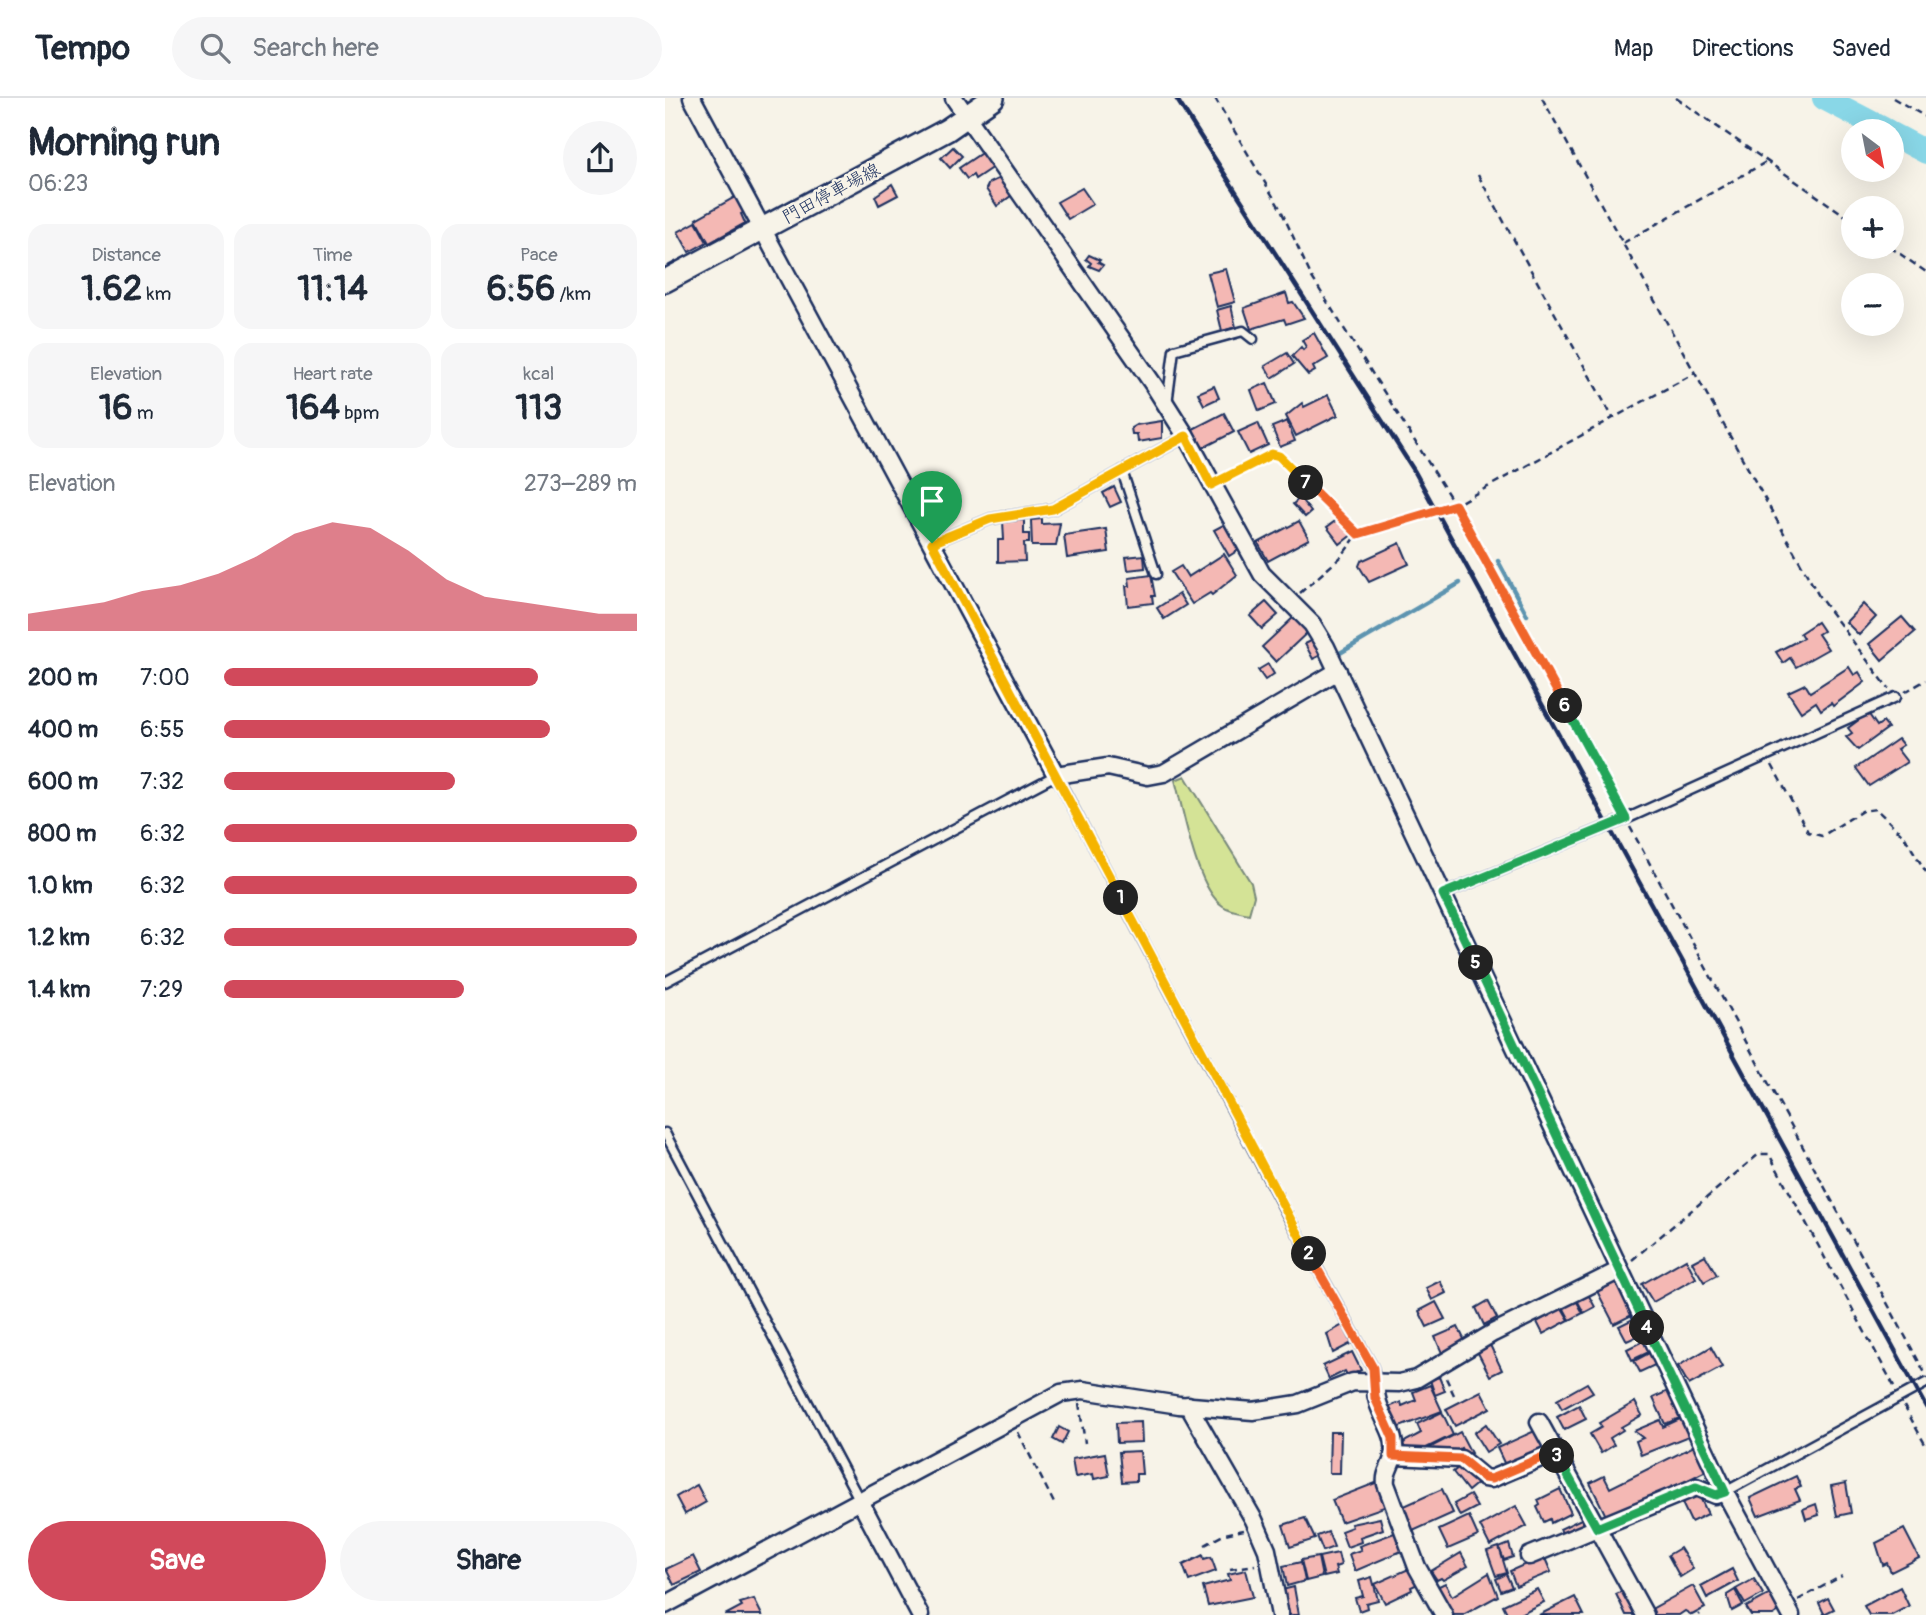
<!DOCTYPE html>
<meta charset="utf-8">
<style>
:root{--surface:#fff;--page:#f6f6f7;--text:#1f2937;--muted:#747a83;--line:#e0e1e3;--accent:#d1495b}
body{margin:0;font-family:Pangolin,"Klee One",sans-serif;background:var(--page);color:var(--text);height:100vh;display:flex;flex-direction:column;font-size:26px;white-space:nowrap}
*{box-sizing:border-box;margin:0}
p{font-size:23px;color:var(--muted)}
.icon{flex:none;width:38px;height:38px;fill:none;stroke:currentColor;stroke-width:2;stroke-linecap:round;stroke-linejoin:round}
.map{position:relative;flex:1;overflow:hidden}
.panel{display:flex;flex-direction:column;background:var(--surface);width:665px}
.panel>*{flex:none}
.needle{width:46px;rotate:148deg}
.fabs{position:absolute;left:1176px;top:21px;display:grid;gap:14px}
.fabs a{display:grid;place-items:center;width:63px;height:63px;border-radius:50%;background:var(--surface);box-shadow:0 7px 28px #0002;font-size:35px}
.pin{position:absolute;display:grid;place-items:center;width:60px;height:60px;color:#fff;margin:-72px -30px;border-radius:50% 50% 50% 0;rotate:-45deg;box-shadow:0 0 7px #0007}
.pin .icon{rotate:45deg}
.km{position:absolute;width:35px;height:35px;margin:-18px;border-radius:50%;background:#222;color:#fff;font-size:19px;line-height:35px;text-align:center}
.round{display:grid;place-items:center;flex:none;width:74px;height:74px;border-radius:37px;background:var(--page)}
.overview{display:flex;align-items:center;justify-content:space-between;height:119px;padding:0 28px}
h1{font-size:38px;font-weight:800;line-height:52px}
.stats{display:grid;grid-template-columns:repeat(3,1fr);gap:10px;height:119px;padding:7px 28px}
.stats div{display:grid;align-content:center;border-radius:18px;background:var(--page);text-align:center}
.stats b{font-size:35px;font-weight:800}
.stats small{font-size:19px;font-weight:400}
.stats p{font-size:19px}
.chart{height:196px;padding:14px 28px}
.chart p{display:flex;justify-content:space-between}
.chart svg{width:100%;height:126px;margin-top:7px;fill:var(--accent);opacity:.7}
.action{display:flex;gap:14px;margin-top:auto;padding:14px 28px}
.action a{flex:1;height:80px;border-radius:42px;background:var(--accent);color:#fff;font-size:28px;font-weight:800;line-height:80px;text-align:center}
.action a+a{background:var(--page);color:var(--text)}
ul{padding:0 28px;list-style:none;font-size:23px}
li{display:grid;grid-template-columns:112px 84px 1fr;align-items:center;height:52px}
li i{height:18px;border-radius:9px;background:var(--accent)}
header{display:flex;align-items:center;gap:42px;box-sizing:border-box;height:98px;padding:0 35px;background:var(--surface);border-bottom:2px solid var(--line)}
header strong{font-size:33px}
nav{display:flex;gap:38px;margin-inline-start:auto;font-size:24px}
.search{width:490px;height:63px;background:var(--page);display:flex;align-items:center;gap:18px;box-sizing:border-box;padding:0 24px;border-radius:38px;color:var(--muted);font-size:26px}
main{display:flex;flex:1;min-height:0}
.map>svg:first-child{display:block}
.green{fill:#d4e396;stroke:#78897a;stroke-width:2}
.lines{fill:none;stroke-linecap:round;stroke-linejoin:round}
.stream{stroke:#5d94b0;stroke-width:4.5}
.river{stroke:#89d7e7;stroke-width:24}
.building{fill:#f4b8b4;stroke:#1b2f5e;stroke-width:2}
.lane-casing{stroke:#1b2f5e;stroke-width:13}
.street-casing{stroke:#1b2f5e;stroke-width:21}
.secondary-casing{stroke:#1b2f5e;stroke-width:26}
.path{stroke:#1b2f5e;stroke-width:2.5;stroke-dasharray:7 5;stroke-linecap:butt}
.lane{stroke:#f7f3e8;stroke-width:8}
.street{stroke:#f7f3e8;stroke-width:16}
.secondary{stroke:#f7f3e8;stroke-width:21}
.rail{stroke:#1b2f5e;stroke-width:4.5}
.split-1-casing{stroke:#fff;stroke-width:14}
.split-2-casing{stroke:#fff;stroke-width:14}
.split-3-casing{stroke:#fff;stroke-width:14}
.split-4-casing{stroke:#fff;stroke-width:14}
.split-5-casing{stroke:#fff;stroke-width:14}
.split-6-casing{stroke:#fff;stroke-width:14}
.split-7-casing{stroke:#fff;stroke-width:14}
.split-8-casing{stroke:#fff;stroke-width:14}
.split-1{stroke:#f5b400;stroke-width:9}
.split-2{stroke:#f5b400;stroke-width:9}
.split-3{stroke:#f0652b;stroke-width:9}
.split-4{stroke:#22a559;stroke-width:9}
.split-5{stroke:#22a559;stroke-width:9}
.split-6{stroke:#22a559;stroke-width:9}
.split-7{stroke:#f0652b;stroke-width:9}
.split-8{stroke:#f5b400;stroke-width:9}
.labels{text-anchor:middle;stroke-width:5;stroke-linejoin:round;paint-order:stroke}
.street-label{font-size:18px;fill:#1b2f5e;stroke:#f7f3e8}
</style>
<header>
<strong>Tempo</strong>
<div class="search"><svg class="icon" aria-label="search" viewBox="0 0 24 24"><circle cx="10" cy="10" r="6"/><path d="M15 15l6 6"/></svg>Search here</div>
<nav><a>Map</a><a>Directions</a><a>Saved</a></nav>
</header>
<main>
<section class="panel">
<div class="overview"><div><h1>Morning run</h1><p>06:23</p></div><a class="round"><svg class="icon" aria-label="share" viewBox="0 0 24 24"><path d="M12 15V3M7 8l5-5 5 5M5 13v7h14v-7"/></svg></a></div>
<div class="stats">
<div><p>Distance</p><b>1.62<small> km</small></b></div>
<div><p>Time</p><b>11:14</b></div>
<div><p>Pace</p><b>6:56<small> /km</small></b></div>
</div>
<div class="stats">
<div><p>Elevation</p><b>16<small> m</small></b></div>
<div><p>Heart rate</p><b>164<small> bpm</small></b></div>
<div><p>kcal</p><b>113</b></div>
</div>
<div class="chart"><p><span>Elevation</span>273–289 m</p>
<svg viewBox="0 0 160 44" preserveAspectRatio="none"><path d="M0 44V38L10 36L20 34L30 30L40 28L50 24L60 18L70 10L80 6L90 8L100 16L110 26L120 32L130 34L140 36L150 38L160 38V44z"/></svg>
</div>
<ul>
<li><b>200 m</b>7:00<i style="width:76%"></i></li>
<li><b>400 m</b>6:55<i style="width:79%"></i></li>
<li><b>600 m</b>7:32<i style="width:56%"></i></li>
<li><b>800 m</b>6:32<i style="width:100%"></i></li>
<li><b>1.0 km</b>6:32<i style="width:100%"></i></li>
<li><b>1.2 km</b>6:32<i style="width:100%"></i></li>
<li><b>1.4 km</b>7:29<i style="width:58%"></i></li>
</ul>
<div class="action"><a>Save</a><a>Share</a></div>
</section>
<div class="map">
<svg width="1261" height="1517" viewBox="0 0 1261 1517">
<rect width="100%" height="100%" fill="#f7f3e8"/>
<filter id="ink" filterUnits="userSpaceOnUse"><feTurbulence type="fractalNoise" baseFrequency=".0143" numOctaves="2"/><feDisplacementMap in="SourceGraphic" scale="14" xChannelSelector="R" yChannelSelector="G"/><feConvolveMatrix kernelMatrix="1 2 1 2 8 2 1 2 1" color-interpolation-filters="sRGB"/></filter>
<g filter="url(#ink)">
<path class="green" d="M520,678L586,785L589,798L584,816C576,814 565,813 558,808C531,790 519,714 510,682Z"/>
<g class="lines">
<g class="stream">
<polyline points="833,463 862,517"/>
<polyline points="675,555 795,485"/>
</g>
<g class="river">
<polyline points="1159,0 1222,33"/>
<polyline points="1227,36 1261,54"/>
</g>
</g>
<g class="building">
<polygon points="288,49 297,58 285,70 276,60"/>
<polygon points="321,52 331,67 310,81 308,77 302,81 294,70"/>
<polygon points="339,78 350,95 332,108 321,91 324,85"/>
<polygon points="227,86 233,97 214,107 210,98"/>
<polygon points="417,90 428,106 403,121 392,104"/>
<polygon points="72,98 80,114 76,116 80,125 44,145 31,121"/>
<polygon points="31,124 42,144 24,154 13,134"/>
<polygon points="424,157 435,162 433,164 438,167 434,172 424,168 426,165 421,161"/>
<polygon points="561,171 570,204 552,209 543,175"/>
<polygon points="621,195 624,205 628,204 639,220 621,226 619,221 586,231 579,210"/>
<polygon points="566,208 571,229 557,233 552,212"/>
<polygon points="649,235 663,260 648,269 650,273 643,277 627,258 636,249 638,252 641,249 637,242"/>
<polygon points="622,255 629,266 607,280 600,268"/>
<polygon points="602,285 611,306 594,313 586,292"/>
<polygon points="549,288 554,300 539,307 533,295"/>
<polygon points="663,297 673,317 631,338 621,318 637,305 639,309"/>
<polygon points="559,315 569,334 536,351 526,332"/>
<polygon points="497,323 497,340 473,344 472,336 467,336 466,330 471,327"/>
<polygon points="622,323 630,343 615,349 607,329"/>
<polygon points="593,325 603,347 584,356 573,334"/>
<polygon points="449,389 456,404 445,409 438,395"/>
<polygon points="635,400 646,414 640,419 628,406"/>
<polygon points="377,421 377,426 395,425 391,448 367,448 366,422"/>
<polygon points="673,421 688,436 675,446 662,429"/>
<polygon points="359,422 359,436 364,436 364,445 359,445 360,463 333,464 333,442 339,442 338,423"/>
<polygon points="634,423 644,441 603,463 593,445"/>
<polygon points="560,426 575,451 564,458 549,432"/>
<polygon points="441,431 444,454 402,460 399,437"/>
<polygon points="735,445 744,466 704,484 694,468 696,463"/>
<polygon points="559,456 572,477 547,497 545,495 527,506 506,474 516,468 523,479"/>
<polygon points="479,457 480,470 463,472 461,459"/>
<polygon points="486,477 490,498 487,498 488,505 463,508 461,488 465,488 464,480"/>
<polygon points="514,496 521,507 499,521 492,510"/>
<polygon points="601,504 613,517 597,531 585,518"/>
<polygon points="1198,506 1211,519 1194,537 1181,524"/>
<polygon points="631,517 645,532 611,564 597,549"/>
<polygon points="1237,519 1250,534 1217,562 1204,546"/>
<polygon points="1152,524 1158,533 1153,536 1163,551 1131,569 1125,560 1118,565 1111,554 1138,540 1135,535"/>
<polygon points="650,541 658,556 648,561 640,546"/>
<polygon points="603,566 609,576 600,582 593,572"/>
<polygon points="1184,569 1189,577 1194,574 1200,584 1168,608 1166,605 1156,612 1151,604 1136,614 1123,594 1140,586 1145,594"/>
<polygon points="1203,615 1212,628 1218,624 1223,630 1193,652 1181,639 1187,635 1183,630"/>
<polygon points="1233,641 1238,647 1232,651 1242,664 1204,688 1191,670"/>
<polygon points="1040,1157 1052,1177 1039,1184 1027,1164"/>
<polygon points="1021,1161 1031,1180 988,1204 977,1186"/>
<polygon points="775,1183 781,1195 767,1202 761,1190"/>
<polygon points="953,1183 969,1216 949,1226 932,1193"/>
<polygon points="923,1196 930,1209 919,1215 912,1202"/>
<polygon points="911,1202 918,1215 905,1222 898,1209"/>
<polygon points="823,1203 832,1220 819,1227 811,1210"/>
<polygon points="771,1204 780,1221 762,1229 754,1213"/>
<polygon points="897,1210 904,1222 878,1236 872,1224"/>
<polygon points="970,1220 977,1236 962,1243 954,1228"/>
<polygon points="678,1227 687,1245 668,1255 662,1236"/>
<polygon points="793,1229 801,1245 777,1255 770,1239"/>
<polygon points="980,1242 986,1253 967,1262 962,1251"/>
<polygon points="825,1247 837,1272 825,1278 812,1253"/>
<polygon points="1046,1249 1057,1269 1024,1287 1013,1268"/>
<polygon points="687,1254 696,1272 683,1279 680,1273 664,1281 658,1268"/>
<polygon points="986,1254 992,1266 975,1274 969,1263"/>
<polygon points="774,1279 780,1293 770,1297 765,1282"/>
<polygon points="922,1285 928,1294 897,1311 892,1302"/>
<polygon points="765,1287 777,1313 732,1330 724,1309 736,1304 737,1308 751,1302 748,1294"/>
<polygon points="1005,1292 1017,1319 1000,1326 988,1300"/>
<polygon points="816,1293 825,1310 790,1328 781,1311"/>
<polygon points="970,1304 977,1317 956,1329 958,1332 945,1340 949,1347 936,1355 925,1336 937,1329 934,1325"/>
<polygon points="914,1307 921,1321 899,1332 892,1319"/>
<polygon points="777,1314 788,1337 747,1357 742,1355 738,1346 741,1343 756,1335 752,1326"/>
<polygon points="1017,1320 1026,1337 976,1357 971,1343 978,1340 969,1333 995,1322 998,1329"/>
<polygon points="476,1324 477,1344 452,1345 451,1325"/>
<polygon points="821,1326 834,1346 821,1354 809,1335"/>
<polygon points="394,1329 403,1334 397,1346 388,1341"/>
<polygon points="874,1331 882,1348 840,1367 832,1350"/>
<polygon points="665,1334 676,1334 675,1375 664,1375"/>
<polygon points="795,1334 806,1355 800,1358 796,1350 787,1355 760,1352"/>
<polygon points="1029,1348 1041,1373 943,1422 925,1385 939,1378 945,1390"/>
<polygon points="475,1353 477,1376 471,1376 471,1383 457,1384 454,1354"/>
<polygon points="440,1355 444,1378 429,1381 428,1376 410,1379 407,1361"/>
<polygon points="798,1366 814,1384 803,1393 788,1374"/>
<polygon points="1131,1378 1136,1389 1130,1391 1135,1402 1093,1418 1085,1400"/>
<polygon points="713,1384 722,1408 676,1424 667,1402"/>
<polygon points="1181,1385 1186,1415 1172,1418 1166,1388"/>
<polygon points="32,1387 41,1404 20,1416 11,1399"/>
<polygon points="777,1391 788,1415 748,1433 737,1409"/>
<polygon points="895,1391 906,1415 886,1425 885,1421 879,1424 872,1409 875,1407 873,1402"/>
<polygon points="1033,1395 1043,1416 1026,1424 1016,1403"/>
<polygon points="805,1397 812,1409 795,1418 789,1406"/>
<polygon points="1151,1406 1154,1417 1141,1421 1138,1411"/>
<polygon points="851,1408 862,1428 825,1448 815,1428"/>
<polygon points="804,1418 813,1438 783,1451 774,1432"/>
<polygon points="640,1420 650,1441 625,1449 618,1427"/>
<polygon points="715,1420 718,1431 695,1439 696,1444 682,1449 676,1433 687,1429 686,1426"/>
<polygon points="916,1421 921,1429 899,1440 895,1431"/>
<polygon points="1239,1431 1254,1460 1226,1474 1222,1465 1218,1467 1211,1445"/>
<polygon points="663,1434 669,1449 658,1453 652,1438"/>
<polygon points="732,1434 739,1452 690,1473 684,1456 696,1452 694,1448"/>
<polygon points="844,1446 848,1459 839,1462 834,1450"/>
<polygon points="834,1449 842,1475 831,1478 822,1453"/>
<polygon points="1015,1450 1028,1471 1015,1479 1003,1457"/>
<polygon points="673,1455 676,1467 670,1469 672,1476 659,1479 654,1459"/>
<polygon points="796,1455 803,1468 778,1482 776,1480 772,1482 766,1473"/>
<polygon points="538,1457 539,1461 546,1459 551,1473 524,1483 518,1467"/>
<polygon points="28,1458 36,1474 9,1487 1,1471"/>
<polygon points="879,1458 886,1474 851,1488 845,1473"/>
<polygon points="653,1459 657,1479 641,1483 636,1462"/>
<polygon points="636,1464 640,1483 622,1488 618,1468"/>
<polygon points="748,1469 755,1485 746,1489 747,1492 720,1505 710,1486"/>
<polygon points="1067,1471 1073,1483 1042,1500 1036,1488"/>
<polygon points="581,1472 588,1499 543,1508 538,1489 565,1482 563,1476"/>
<polygon points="824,1475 833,1498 798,1517 787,1517 770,1490 780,1485 787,1498"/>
<polygon points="841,1476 847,1489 836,1493 831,1481"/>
<polygon points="707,1479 713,1502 701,1505 702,1510 694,1513 690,1500 698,1498 694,1483"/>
<polygon points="1089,1481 1098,1496 1080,1506 1071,1491"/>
<polygon points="1028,1488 1040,1510 1027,1517 1020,1513 1014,1517 985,1517 983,1513"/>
<polygon points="629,1489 634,1517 620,1517 617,1492"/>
<polygon points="1235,1489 1244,1508 1227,1517 1204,1517 1199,1508"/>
<polygon points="872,1491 879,1504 853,1517 843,1517 838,1507"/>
<polygon points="962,1491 974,1517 961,1517 951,1496"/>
<polygon points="1070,1492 1078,1507 1067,1513 1062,1497"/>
<polygon points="1107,1495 1116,1512 1108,1517 1086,1517 1081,1509"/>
<polygon points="910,1499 919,1517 874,1517"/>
<polygon points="1163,1500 1169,1511 1159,1516 1154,1505"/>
<polygon points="89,1501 97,1517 60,1517 77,1508 75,1505"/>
</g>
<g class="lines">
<g class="lane-casing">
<g id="lane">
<polyline points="502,306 509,252 578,233 588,241"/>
<polyline points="457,373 491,476"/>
<polyline points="267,445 325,421 388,411 521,338"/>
<polyline points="778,796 961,721 1231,599"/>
<polyline points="0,884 391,677 622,1116 708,1270 711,1285"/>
<polyline points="0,1035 195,1403"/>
<polyline points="1060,1394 1261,1285"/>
</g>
</g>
<g class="street-casing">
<g id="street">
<polyline points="27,0 391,677 443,669 483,678 499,675 673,573"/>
<polyline points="289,0 488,286 521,338 597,476 647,526 661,549 1060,1394 1126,1517"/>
<path d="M711,1285C708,1313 732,1331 729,1354C728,1367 719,1374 721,1386L752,1469L779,1517"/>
<polyline points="523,1307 589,1422 602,1452 615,1517"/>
<polyline points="874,1324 980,1517"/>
<polyline points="728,1358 796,1361 819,1380 826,1381 890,1354"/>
<polyline points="195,1403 255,1517"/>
<polyline points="864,1458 1031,1389 1050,1397 1060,1394"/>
<polyline points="0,1507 396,1295 418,1292 514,1307 588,1313 633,1306 688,1284 734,1285 751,1281 828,1235 955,1172"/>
</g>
</g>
<g class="secondary-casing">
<polyline id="secondary" points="0,183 282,32 328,0"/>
</g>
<g class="path">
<polyline points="550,0 616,112 646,178 790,407 955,711"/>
<polyline points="877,0 1155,500 1224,591"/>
<polyline points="1011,0 1188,123"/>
<polyline points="1228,0 1261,19"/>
<polyline points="813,77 948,320"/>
<polyline points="958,145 1101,64"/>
<polyline points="1225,149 1261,174"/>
<polyline points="559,380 607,356 614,358 692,436"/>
<polyline points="635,495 676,459 693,436 790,407 1030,275"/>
<polyline points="1240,594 1261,582"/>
<polyline points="1107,667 1143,734 1157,738 1197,713 1211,711 1239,738 1261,774"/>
<polyline points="965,729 1260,1275"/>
<polyline points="967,1162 1094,1056 1104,1056 1230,1290"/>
<polyline points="781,1280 789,1297"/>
<polyline points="414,1305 420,1345"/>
<polyline points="1239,1308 1261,1348"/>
<polyline points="353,1334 390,1407"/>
<polyline points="540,1447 560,1436 579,1432"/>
<polyline points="565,1471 590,1467"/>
<polyline points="1133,1502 1177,1478"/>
<polyline points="1034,1517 1035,1516"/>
</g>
<use href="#lane" class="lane"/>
<use href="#street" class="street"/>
<use href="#secondary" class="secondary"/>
<polyline class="rail" points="511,0 750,374 1261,1309"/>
</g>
</g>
<g class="lines" filter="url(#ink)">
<g class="split-1-casing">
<polyline id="split-1" points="267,445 456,800"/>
</g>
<g class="split-2-casing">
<polyline id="split-2" points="456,800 644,1156"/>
</g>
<g class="split-3-casing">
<polyline id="split-3" points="644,1156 708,1270 710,1300 728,1340 728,1358 796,1361 819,1380 826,1381 890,1354 892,1358"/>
</g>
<g class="split-4-casing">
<polyline id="split-4" points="892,1358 932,1430 1031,1389 1051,1397 1060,1394 982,1230"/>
</g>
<g class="split-5-casing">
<polyline id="split-5" points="811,865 982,1230"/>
</g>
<g class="split-6-casing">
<polyline id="split-6" points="811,865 778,796 961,721 900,608"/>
</g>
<g class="split-7-casing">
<polyline id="split-7" points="641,385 693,436 790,407 900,608"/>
</g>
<g class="split-8-casing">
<polyline id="split-8" points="267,445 325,421 388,411 521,338 546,387 607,356 614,358 641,385"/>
</g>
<use href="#split-1" class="split-1"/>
<use href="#split-2" class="split-2"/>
<use href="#split-3" class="split-3"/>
<use href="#split-4" class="split-4"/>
<use href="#split-5" class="split-5"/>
<use href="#split-6" class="split-6"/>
<use href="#split-7" class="split-7"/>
<use href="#split-8" class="split-8"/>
</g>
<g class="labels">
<g class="street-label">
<text transform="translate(166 95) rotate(-28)" y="6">門田停車場線</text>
</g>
</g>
</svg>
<div class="fabs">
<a><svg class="needle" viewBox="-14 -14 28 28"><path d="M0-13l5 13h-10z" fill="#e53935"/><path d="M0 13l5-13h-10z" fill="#747a83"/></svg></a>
<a>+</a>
<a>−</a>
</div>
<div class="pin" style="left:267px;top:445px;background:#1e9e55"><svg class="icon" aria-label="arrive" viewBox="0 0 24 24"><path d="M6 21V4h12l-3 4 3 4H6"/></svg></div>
<b class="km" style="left:456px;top:800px">1</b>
<b class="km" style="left:644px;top:1156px">2</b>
<b class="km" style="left:892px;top:1358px">3</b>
<b class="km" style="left:982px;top:1230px">4</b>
<b class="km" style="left:811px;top:865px">5</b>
<b class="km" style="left:900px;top:608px">6</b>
<b class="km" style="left:641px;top:385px">7</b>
</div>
</main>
